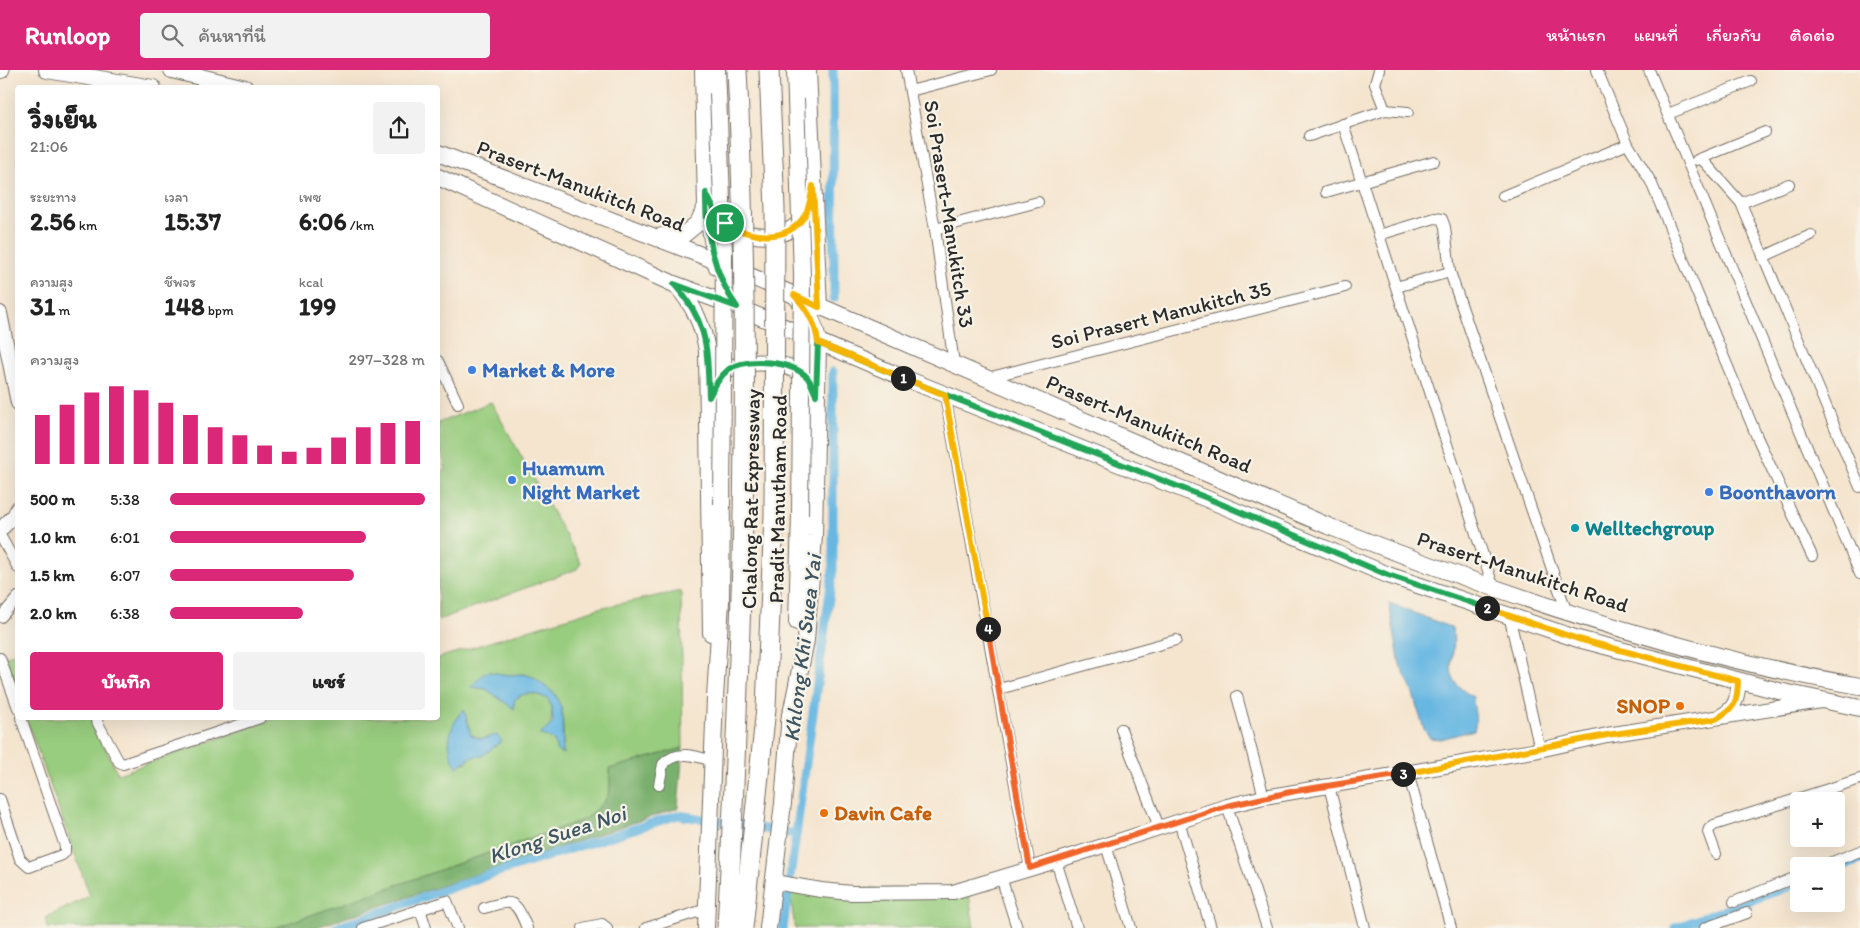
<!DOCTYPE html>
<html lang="th">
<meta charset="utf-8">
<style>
:root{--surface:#fff;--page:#f2f2f2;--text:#222;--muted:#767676;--accent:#db2777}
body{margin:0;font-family:Itim,"Playpen Sans Thai",sans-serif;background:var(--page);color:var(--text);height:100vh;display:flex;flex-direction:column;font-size:19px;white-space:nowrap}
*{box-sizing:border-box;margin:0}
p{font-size:16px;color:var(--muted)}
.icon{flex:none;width:28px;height:28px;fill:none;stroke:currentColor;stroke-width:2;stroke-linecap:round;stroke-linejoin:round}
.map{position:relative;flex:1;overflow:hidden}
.panel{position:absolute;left:15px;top:15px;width:425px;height:635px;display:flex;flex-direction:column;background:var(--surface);border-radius:5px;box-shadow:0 5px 20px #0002}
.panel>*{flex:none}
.fabs{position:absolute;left:1790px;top:722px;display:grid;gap:10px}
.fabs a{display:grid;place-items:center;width:55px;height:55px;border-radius:5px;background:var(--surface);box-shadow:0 5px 20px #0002;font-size:25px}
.pin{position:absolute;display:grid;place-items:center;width:42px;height:42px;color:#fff;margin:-21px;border:2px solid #fff;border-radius:50%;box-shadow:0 1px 5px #0007}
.km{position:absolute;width:25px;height:25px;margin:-12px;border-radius:50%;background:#222;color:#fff;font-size:14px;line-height:25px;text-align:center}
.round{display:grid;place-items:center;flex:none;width:52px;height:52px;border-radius:5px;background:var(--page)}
.overview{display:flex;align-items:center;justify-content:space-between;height:85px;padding:0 15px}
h1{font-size:28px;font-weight:700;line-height:38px}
.figures{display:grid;grid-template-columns:repeat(3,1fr);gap:8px;height:85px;padding:5px 15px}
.figures div{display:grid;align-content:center}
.figures b{font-size:25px;font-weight:700}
.figures small{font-size:14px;font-weight:400}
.figures p{font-size:14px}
.chart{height:140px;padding:10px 15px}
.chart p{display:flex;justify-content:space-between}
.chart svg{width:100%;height:90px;margin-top:5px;stroke:var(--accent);stroke-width:6}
.action{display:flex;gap:10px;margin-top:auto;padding:10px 15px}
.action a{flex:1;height:58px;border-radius:5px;background:var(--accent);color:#fff;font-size:20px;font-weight:700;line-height:58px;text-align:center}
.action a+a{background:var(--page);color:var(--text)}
ul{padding:0 15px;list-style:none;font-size:16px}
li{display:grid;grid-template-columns:80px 60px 1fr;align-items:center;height:38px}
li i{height:12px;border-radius:6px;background:var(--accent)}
header{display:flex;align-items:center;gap:30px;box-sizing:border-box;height:70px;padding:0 25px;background:var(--accent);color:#fff}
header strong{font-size:24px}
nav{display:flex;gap:28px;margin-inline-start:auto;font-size:18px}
.search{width:350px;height:45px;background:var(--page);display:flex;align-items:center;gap:12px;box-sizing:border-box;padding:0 18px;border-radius:5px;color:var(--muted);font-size:19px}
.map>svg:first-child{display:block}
.green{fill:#98cc7e;stroke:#627c54;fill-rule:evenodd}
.forest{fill:#7ab06d;stroke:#526e4c}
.water{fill:#67b7e2;stroke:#497186}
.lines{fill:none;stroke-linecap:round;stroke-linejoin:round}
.canal{stroke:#67b7e2;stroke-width:9}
.street-casing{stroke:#726c64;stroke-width:12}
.secondary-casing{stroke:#726c64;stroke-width:16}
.primary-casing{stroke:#726c64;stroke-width:18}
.street{stroke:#fff;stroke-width:10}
.secondary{stroke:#fff;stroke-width:14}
.primary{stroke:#fff;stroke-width:16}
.primary-bridge-casing{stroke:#726c64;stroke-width:18;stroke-linecap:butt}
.highway-bridge-casing{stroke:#726c64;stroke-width:21;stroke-linecap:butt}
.primary-bridge{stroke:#fff;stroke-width:16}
.highway-bridge{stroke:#fff;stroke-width:19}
.split-1-casing{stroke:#fff;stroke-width:10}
.split-2-casing{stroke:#fff;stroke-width:10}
.split-3-casing{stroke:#fff;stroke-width:10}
.split-4-casing{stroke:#fff;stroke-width:10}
.split-5-casing{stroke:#fff;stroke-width:10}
.split-1{stroke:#22a559;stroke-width:6}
.split-2{stroke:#22a559;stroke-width:6}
.split-3{stroke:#f5b400;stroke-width:6}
.split-4{stroke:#f0652b;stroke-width:6}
.split-5{stroke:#f5b400;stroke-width:6}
.shop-dot{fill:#3f7fe0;stroke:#f7f3e8;stroke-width:2}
.culture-dot{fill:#0f9aa8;stroke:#f7f3e8;stroke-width:2}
.food-dot{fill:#e8710a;stroke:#f7f3e8;stroke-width:2}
.labels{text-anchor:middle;stroke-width:4.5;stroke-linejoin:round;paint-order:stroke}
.street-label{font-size:21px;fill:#2b2b2b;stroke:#f7f3e8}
.shop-label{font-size:21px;font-weight:bold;fill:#366cbe;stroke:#f7f3e8;text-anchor:start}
.culture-label{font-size:21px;font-weight:bold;fill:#0d838f;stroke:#f7f3e8;text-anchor:start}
.food-label{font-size:21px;font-weight:bold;fill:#c56008;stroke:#f7f3e8;text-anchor:end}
.water-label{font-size:22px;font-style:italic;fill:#3d5562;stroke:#f7f3e8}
</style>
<header>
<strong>Runloop</strong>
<div class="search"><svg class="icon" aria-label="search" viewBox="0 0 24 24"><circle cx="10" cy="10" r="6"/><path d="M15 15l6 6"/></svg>ค้นหาที่นี่</div>
<nav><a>หน้าแรก</a><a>แผนที่</a><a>เกี่ยวกับ</a><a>ติดต่อ</a></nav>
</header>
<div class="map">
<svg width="1860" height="858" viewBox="0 0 1860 858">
<rect width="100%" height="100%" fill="#f7f3e8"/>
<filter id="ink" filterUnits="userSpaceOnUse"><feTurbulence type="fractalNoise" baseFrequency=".02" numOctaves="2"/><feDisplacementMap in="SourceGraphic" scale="10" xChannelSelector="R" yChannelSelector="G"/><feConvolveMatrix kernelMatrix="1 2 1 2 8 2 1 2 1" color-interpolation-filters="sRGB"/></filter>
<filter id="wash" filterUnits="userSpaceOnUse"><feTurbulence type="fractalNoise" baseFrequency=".0096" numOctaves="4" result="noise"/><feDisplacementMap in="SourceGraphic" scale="20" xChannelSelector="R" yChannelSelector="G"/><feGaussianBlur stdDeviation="1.12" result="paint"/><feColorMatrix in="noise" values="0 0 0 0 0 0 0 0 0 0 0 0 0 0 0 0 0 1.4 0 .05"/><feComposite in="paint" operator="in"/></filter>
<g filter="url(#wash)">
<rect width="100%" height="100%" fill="#f5e5cf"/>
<g class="green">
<polygon points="491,332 581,493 577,499 438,550 438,403 446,400 438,370 438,353"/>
<path d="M681,521L683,678L609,699C613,729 605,732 583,750L274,858H48L45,848L90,826L26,648H90L118,704L276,648H438V588L599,538ZM489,602L508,605L523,604L533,607L550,620L555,624L562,640L564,674L557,681L554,670L550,666L552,638L548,629C535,623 524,620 513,631L514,638L486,619L472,617ZM464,639L471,665L481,669L491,667L482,686L472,687L464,694L448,673L457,647Z"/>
<polygon points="17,582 17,623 5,587"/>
<polygon points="968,818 974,858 795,858 789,819"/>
</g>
<path class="forest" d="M683,678L678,738L314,858H274L583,750C605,732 613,729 609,699Z"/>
<g class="water">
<path d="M1389,533L1452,558C1460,589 1435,605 1473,627C1473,639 1478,649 1474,660L1441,669L1430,668L1424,659L1411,618L1400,595Z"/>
<path d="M489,602L508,605L523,604L533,607L555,624L562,640L563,684L557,681C554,669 552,667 540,665L553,653L552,638L548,629C535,623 524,620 514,631V639L486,619L471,617L483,604Z"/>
<path d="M464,639L471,665L481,669L497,665L502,671L482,686L472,687L457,697C444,678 449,655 464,639Z"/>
</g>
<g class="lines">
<g class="canal">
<polyline points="833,0 834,228"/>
<polyline points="1836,799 1860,790"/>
<polyline points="336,858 479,808 678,745 796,764"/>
<polyline points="783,858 833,500 833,302"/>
<polyline points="1675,858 1799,813"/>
</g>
</g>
</g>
<g filter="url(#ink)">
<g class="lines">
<g class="street-casing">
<g id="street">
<polyline points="906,0 935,159 954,294"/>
<polyline points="1379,0 1375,14 1385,40"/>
<polyline points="1597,0 1628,74 1651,112 1757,367 1812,486"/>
<polyline points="1649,0 1860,504"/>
<polyline points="910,21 991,0"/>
<polyline points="1668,44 1751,11"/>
<polyline points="1343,54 1493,516"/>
<polyline points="1309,66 1385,40 1408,42"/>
<polyline points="1701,88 1741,133 1860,417"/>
<polyline points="1697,90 1765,62"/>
<polyline points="1326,122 1434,91"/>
<polyline points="1503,126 1628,74"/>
<polyline points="1741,133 1789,114"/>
<polyline points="935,159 1038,132"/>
<polyline points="1379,165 1435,148 1442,149 1445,157 1450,202 1566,540"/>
<polyline points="1763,187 1811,165"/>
<polyline points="1396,217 1450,202"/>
<polyline points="438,291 458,334"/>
<polyline points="987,308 1345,217"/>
<polyline points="945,325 1030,798"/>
<polyline points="0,465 18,498"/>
<polyline points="1509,545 1540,680"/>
<polyline points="1,547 18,527"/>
<polyline points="0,588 18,638"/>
<polyline points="999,619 1176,570"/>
<polyline points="1237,626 1264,727"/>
<polyline points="95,648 119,692 123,694 260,648"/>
<polyline points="1121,659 1159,757"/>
<polyline points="1408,703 1451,858"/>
<path d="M659,715L663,694C677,680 694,685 712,691"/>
<polyline points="1329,716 1365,858"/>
<polyline points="0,729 20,789 29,797 62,785 65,782 65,776 21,648"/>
<polyline points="1227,736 1267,858"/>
<polyline points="1179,751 1211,858"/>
<polyline points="1106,775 1131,858"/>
<polyline points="1716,784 1708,762 1709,759 1714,755 1860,709"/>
<polyline points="1056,791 1077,858"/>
<polyline points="1822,796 1860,781"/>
<polyline points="1001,807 1017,858"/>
<polyline points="1734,832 1799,806"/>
<path d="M484,838C514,829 515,829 527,858"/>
<polyline points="420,839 426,858"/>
<polyline points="363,858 447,831 458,858"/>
<polyline points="583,858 602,854 607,858"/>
<polyline points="646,858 707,839"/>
<polyline points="1705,858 1747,843"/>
</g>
</g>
<g class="secondary-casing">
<g id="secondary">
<polyline points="0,243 18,333"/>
<polyline points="0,460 14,446 18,438"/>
<path d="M1719,647C1736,638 1737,630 1739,611"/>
<polyline points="774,812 821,820 852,823 953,822 1056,791 1227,736 1264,727 1539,680 1607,665 1821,631"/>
</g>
</g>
<g class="primary-casing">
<g id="primary">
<polyline points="0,0 1,0"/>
<polyline points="47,0 153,18"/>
<polyline points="172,0 245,18"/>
<polyline points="717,0 718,23"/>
<polyline points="795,0 796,29"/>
<polyline points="808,0 819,237"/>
<path d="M438,83L706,187L1328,456C1495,522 1682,586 1860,616"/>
<polyline points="438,107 674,214 737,237 899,306 1207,429 1388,505 1578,569 1779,621 1860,638"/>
<polyline points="706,136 717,197"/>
<path d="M716,142C722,149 728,156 737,160C760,170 795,168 807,142"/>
<polyline points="662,166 682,166 698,153 706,136 703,0"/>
<path d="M677,216C694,236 703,255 707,281L711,563"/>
<path d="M716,312C720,307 725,302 730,299C748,287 798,292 809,311"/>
<polyline points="797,552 800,445"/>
<path d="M789,654L806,570L814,466L818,273C816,255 809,242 797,228"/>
<polyline points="706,858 715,628 721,531 722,434"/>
<polyline points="768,858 783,733 790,644"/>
</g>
</g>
<use href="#street" class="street"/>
<use href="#secondary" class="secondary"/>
<use href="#primary" class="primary"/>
<g class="primary-bridge-casing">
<g id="primary-bridge">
<polyline points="718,23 724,184 722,434"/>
<polyline points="796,29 802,204 800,445"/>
</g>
</g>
<g class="highway-bridge-casing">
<g id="highway-bridge">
<path d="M727,858C742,573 752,286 737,0"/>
<polyline points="743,858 766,638 774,446 775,139 769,0"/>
</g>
</g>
<use href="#primary-bridge" class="primary-bridge"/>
<use href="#highway-bridge" class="highway-bridge"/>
</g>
</g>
<g class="lines" filter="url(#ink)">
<g class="split-1-casing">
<path id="split-1" d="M725,153L715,141L706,123C705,162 714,205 737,237L674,214C709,253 707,278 709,327C714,317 719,307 729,299C748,287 791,291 807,307C811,312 813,319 816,325L818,273L903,308"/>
</g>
<g class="split-2-casing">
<polyline id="split-2" points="903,308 1207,428 1388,505 1487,538"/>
</g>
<g class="split-3-casing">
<path id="split-3" d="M1403,704L1607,665L1716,649C1736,637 1737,634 1738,611L1578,569L1487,538"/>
</g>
<g class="split-4-casing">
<polyline id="split-4" points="988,559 1030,798 1227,736 1295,721 1403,704"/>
</g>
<g class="split-5-casing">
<path id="split-5" d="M725,153C749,168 788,174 805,145C810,136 811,126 813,116L819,237L794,225C807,239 816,253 818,273L945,325L988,559"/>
</g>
<use href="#split-1" class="split-1"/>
<use href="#split-2" class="split-2"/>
<use href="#split-3" class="split-3"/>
<use href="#split-4" class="split-4"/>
<use href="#split-5" class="split-5"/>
</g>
<g class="shop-dot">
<circle cx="472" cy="300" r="5"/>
<circle cx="512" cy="410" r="5"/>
<circle cx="1709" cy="422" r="5"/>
</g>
<circle class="culture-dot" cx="1575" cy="458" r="5"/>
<g class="food-dot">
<circle cx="1680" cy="636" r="5"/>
<circle cx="824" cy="743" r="5"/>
</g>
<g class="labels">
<g class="street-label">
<text transform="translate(581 116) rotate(21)" y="7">Prasert-Manukitch Road</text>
<text transform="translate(949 144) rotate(81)" y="7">Soi Prasert-Manukitch 33</text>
<text transform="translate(1161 245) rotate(-14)" y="7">Soi Prasert Manukitch 35</text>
<text transform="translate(1149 354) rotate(23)" y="7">Prasert-Manukitch Road</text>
<text transform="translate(751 429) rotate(-89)" y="7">Chalong Rat Expressway</text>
<text transform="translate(778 429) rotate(-89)" y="7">Pradit Manutham Road</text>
<text transform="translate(1523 502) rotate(18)" y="7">Prasert-Manukitch Road</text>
</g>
<g class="shop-label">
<text x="482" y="307">Market &amp; More</text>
<text x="522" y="405">Huamum<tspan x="522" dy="24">Night Market</tspan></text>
<text x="1719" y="429">Boonthavorn</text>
</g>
<g class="culture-label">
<text x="1585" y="465">Welltechgroup</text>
</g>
<g class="food-label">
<text x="1670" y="643">SNOP</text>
<text x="834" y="750" text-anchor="start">Davin Cafe</text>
</g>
<g class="water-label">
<text transform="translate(802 578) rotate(-83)" y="8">Khlong Khi Suea Yai</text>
<text transform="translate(557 764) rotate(-18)" y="8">Klong Suea Noi</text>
</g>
</g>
</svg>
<div class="fabs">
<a>+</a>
<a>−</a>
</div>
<div class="pin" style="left:725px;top:153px;background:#1e9e55"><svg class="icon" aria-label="arrive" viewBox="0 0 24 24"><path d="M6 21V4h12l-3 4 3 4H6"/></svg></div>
<b class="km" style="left:903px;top:308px">1</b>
<b class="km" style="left:1487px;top:538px">2</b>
<b class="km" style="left:1403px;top:704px">3</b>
<b class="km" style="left:988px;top:559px">4</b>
<section class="panel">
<div class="overview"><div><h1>วิ่งเย็น</h1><p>21:06</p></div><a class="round"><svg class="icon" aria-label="share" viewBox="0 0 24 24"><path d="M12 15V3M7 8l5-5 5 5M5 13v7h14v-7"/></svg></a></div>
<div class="figures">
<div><p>ระยะทาง</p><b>2.56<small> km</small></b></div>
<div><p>เวลา</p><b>15:37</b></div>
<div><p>เพซ</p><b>6:06<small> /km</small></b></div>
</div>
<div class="figures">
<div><p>ความสูง</p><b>31<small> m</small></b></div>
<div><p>ชีพจร</p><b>148<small> bpm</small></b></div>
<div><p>kcal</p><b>199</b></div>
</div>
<div class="chart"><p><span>ความสูง</span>297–328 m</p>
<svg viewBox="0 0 160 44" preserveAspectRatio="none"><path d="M5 44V20M15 44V15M25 44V9M35 44V6M45 44V8M55 44V14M65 44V20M75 44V26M85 44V30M95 44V35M105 44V38M115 44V36M125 44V31M135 44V26M145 44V24M155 44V23"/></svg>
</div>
<ul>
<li><b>500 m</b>5:38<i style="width:100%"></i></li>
<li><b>1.0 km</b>6:01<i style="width:77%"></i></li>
<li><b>1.5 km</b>6:07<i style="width:72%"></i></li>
<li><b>2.0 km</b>6:38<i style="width:52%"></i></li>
</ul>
<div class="action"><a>บันทึก</a><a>แชร์</a></div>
</section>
</div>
